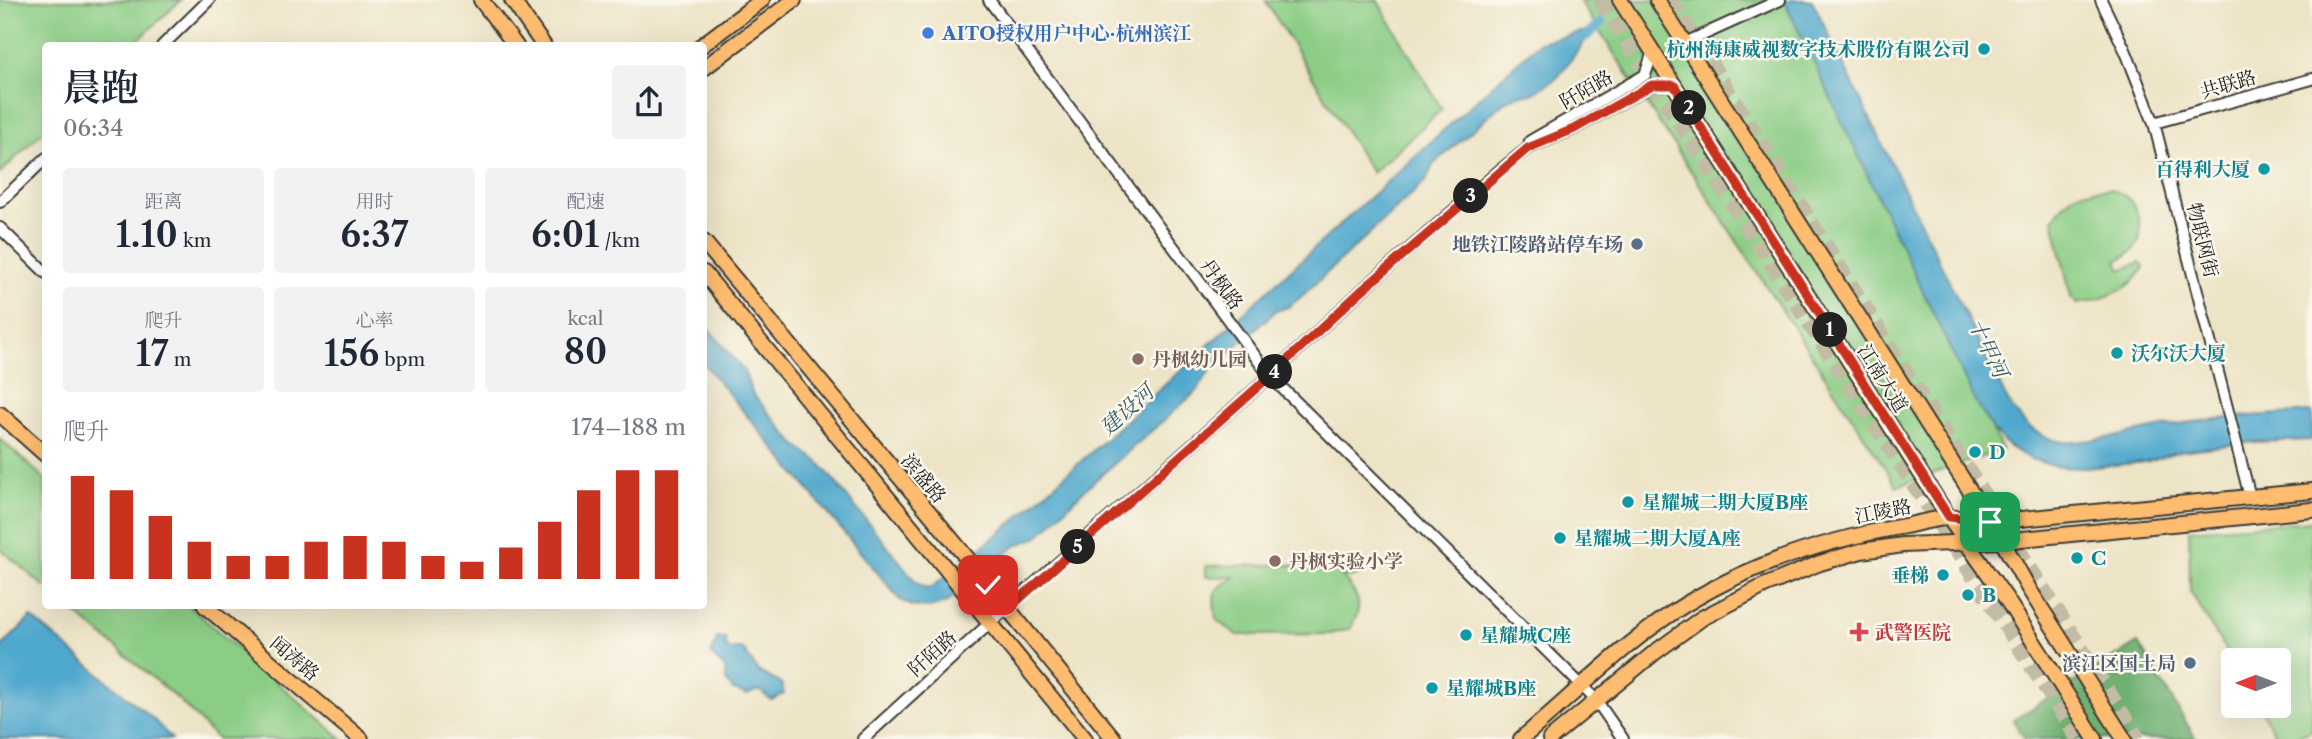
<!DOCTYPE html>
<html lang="zh">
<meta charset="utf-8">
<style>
:root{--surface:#fff;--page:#f2f2f3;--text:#1f2937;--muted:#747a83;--accent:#c8321e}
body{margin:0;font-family:"Libre Caslon Text","Noto Serif SC",serif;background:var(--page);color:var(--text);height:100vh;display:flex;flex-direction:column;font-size:26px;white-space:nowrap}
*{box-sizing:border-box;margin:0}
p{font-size:23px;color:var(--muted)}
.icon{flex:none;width:38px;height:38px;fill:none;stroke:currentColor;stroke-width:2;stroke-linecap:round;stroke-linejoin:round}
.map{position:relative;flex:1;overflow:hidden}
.side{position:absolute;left:42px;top:42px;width:665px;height:567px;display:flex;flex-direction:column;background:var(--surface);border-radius:7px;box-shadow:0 7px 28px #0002}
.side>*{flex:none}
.needle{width:46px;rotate:270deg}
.tools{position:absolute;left:2221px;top:648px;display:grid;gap:14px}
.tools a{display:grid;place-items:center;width:70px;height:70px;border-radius:7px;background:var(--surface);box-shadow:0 7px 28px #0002;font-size:35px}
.pin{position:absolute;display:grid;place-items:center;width:60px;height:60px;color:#fff;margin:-30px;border-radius:14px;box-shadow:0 4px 10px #0006}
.km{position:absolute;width:35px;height:35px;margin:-18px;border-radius:50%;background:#222;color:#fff;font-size:19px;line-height:35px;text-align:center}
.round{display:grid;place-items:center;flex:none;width:74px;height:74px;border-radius:7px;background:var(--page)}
.overview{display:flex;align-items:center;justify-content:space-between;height:119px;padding:0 21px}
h1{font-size:38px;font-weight:600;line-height:52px}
.stats{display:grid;grid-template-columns:repeat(3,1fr);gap:10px;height:119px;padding:7px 21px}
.stats div{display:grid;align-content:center;border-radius:7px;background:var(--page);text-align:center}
.stats b{font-size:35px;font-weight:600}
.stats small{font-size:19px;font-weight:400}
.stats p{font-size:19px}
.chart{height:196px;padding:14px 21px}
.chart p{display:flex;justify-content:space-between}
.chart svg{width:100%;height:126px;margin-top:7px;stroke:var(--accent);stroke-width:6}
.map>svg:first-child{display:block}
.green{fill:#8bcd85;stroke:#547450;stroke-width:2}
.forest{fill:#70b072;stroke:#466647;stroke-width:2}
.water{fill:#4fa8cd;stroke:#366274;stroke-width:2}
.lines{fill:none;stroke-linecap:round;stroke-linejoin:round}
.canal{stroke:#4fa8cd;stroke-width:10}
.highway-tunnel{stroke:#c3bca4;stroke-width:16;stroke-dasharray:16 8;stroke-linecap:butt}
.minor-casing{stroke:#3b3a36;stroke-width:14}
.major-casing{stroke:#3b3a36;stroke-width:18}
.minor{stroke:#fff;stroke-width:10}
.major{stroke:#fdbc70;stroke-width:14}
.route-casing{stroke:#fff;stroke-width:14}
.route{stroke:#c8321e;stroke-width:9}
.shop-dot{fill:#3f7fe0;stroke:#fbf7ec;stroke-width:2.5}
.culture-dot{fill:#0f9aa8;stroke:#fbf7ec;stroke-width:2.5}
.service-dot{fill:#5c6f8a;stroke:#fbf7ec;stroke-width:2.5}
.education-dot{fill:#8d6e63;stroke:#fbf7ec;stroke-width:2.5}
.health-dot{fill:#e0444e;stroke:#fbf7ec;stroke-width:2.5}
.labels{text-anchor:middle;stroke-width:5;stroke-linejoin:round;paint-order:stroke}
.shop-label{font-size:19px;font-weight:bold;fill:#366cbe;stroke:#fbf7ec;text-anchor:start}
.culture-label{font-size:19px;font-weight:bold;fill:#0d838f;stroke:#fbf7ec;text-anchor:start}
.street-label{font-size:19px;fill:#1c1c1c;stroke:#fbf7ec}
.service-label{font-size:19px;font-weight:bold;fill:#4e5e75;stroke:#fbf7ec;text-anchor:end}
.education-label{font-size:19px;font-weight:bold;fill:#785e54;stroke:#fbf7ec;text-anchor:start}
.health-label{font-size:19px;font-weight:bold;fill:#be3a42;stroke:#fbf7ec;text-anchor:start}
.water-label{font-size:21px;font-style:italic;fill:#335b6c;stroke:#fbf7ec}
</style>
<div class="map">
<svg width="2312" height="739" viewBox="0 0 2312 739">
<rect width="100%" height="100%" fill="#fbf7ec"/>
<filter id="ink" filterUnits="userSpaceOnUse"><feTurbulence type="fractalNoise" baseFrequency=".0143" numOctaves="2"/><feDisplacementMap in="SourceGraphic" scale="14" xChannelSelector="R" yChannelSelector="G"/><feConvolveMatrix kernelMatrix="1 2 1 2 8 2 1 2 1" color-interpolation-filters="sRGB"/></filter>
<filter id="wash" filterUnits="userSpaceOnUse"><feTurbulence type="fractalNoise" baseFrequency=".00686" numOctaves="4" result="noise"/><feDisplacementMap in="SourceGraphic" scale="28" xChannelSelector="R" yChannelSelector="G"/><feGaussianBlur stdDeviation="1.57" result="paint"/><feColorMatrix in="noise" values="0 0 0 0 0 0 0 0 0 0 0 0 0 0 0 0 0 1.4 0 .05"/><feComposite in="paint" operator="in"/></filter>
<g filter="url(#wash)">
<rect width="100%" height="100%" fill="#ede4c6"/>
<g class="green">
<polygon points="0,0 181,0 133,45 46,46 45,129 0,173"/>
<polygon points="1265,0 1377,0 1442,109 1372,173"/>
<polygon points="1579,0 1790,0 2002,450 1897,486"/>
<path d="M2110,189C2114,191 2121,193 2125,196C2137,204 2144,229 2138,243C2135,252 2126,256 2117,260L2121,270L2140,262L2144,267C2134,289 2100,301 2077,304L2071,297L2053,220C2072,191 2075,191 2110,189Z"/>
<polygon points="0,439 45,479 45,587 0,549"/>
<polygon points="2312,521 2312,731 2287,739 2278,739 2258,705 2278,705 2278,660 2233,660 2233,663 2190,591 2189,530"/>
<path d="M1357,564V576L1342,577C1360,597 1364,605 1350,629L1331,634L1237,635L1216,619C1213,591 1211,591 1235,577H1206V566Z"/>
<polygon points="67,606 189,606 342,739 217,739 179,700"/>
</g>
<polygon class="forest" points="2138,643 2196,739 2025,739 2013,720"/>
<g class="water">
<path d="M1784,0H1812L2009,404C2023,423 2034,435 2058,441C2066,444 2076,441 2084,441C2115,438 2144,430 2174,425C2219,417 2266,415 2312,412V440L2255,442L2180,451L2145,462L2086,468L2057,467L2031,459L2009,447L1992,429L1975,401Z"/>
<polygon points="1594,29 1557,78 1532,94 1518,95 1504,102 1433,165 1426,181 1302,296 1288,307 1276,311 1220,360 1210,370 1198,390 1081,493 1038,537 1015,546 946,603 929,608 912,606 900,600 704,364 704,323 744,371 752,393 794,443 819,462 917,583 925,587 932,587 1013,522 1098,446 1540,42"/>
<polygon points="31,617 152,718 172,739 0,739 0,648"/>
<polygon points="717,638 725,638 727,649 743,649 759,672 782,684 784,694 771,700 759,690 747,695 733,690 726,681 725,668 711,655"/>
</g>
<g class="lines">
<polyline class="canal" points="1585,37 1601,23"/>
</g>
</g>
<g filter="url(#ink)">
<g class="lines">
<g class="highway-tunnel">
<polyline points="1600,0 2079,739"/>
<polyline points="1670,0 2138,739"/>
</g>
<g class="minor-casing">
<g id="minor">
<polyline points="989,0 1270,376 1583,687 1596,700 1623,739"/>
<polyline points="2101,0 2126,52 2154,123 2250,497"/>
<polyline points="1685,43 1780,0"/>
<polyline points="162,46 209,0"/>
<polyline points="2154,123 2312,79"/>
<polyline points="1529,146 1530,141 1645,75 1653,52"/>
<polyline points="0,202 46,158"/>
<polyline points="0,228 46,273"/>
<polyline points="863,739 990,623 1270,376 1360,292 1499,171 1528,148 1574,129 1652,85 1674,85"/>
</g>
</g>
<g class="major-casing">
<g id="major">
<polyline points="481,0 516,46"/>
<polyline points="512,0 544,46"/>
<polyline points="1620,0 1949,518 2005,597 2095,739"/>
<polyline points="1657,0 2002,541 2029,589 2124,739"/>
<polyline points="701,46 762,0"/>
<polyline points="704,68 794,0"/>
<polyline points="704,242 958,547 1114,739"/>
<polyline points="704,273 1085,739"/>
<polyline points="0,414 46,455"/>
<polyline points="205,606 361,739"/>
<path d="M1521,739C1571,697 1618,649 1672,613C1743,566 1823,540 1905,526C1919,523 1933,519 1947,518C1961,517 1976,520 1990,522L2312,491"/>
<polyline points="1550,739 1654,653 1702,618 1764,586 1820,563 1861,551 1903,545 2002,541 2312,510"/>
</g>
</g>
<use href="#minor" class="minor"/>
<use href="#major" class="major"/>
</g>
</g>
<g class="lines" filter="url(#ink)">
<g class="route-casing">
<polyline id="route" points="988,585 1007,610 1270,376 1360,292 1528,148 1574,129 1652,85 1674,85 1949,517 1990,522"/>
</g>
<use href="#route" class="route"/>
</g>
<circle class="shop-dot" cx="928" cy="33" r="7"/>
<g class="culture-dot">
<circle cx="1984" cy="49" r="7"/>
<circle cx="2264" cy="169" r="7"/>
<circle cx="2117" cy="353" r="7"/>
<circle cx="1975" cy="452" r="7"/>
<circle cx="1628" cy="502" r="7"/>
<circle cx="1560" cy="538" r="7"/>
<circle cx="2077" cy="558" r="7"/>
<circle cx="1943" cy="575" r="7"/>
<circle cx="1968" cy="595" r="7"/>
<circle cx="1466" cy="635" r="7"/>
<circle cx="1432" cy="688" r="7"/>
</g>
<g class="service-dot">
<circle cx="1637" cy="244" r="7"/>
<circle cx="2190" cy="663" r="7"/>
</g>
<g class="education-dot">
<circle cx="1138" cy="359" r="7"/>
<circle cx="1275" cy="561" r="7"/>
</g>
<path class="health-dot" d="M1855.5 621.5h7v7h7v7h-7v7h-7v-7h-7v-7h7z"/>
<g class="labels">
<g class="shop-label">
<text x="942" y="40">AITO授权用户中心·杭州滨江</text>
</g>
<g class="culture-label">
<text x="1970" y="56" text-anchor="end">杭州海康威视数字技术股份有限公司</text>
<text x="2250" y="176" text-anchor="end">百得利大厦</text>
<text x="2131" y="360">沃尔沃大厦</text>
<text x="1989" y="459">D</text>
<text x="1642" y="509">星耀城二期大厦B座</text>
<text x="1574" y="545">星耀城二期大厦A座</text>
<text x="2091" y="565">C</text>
<text x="1929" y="582" text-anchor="end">垂梯</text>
<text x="1982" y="602">B</text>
<text x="1480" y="642">星耀城C座</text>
<text x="1446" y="695">星耀城B座</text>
</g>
<g class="street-label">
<text transform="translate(2228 84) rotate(-16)" y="7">共联路</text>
<text transform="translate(1586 89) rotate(-30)" y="7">阡陌路</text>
<text transform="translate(2203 240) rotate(76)" y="7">物联网街</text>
<text transform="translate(1222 284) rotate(54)" y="7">丹枫路</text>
<text transform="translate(1883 378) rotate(58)" y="7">江南大道</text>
<text transform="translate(924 478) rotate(50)" y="7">滨盛路</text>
<text transform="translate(1883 511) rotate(-11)" y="7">江陵路</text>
<text transform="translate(932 653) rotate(-42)" y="7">阡陌路</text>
<text transform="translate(295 658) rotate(40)" y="7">闻涛路</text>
</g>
<g class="service-label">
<text x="1623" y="251">地铁江陵路站停车场</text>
<text x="2176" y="670">滨江区国土局</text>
</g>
<g class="education-label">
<text x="1152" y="366">丹枫幼儿园</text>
<text x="1289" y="568">丹枫实验小学</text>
</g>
<g class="health-label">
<text x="1875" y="639">武警医院</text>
</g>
<g class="water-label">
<text transform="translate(1988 348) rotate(64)" y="7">十甲河</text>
<text transform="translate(1127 410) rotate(-42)" y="7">建设河</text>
</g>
</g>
</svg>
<div class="tools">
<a><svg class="needle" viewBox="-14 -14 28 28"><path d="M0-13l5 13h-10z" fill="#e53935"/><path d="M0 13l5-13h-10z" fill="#747a83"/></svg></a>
</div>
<div class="pin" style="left:1990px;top:522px;background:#1e9e55"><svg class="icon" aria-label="arrive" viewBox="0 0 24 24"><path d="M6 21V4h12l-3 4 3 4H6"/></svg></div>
<div class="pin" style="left:988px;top:585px;background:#d93025"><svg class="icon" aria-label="check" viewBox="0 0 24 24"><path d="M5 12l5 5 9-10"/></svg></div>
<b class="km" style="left:1830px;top:330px">1</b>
<b class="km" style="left:1689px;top:108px">2</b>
<b class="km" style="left:1471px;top:196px">3</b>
<b class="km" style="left:1275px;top:372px">4</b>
<b class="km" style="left:1078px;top:547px">5</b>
<section class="side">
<div class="overview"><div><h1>晨跑</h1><p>06:34</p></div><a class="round"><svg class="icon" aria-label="share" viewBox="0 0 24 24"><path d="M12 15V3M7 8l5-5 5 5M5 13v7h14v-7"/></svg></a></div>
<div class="stats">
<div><p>距离</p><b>1.10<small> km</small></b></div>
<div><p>用时</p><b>6:37</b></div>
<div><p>配速</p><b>6:01<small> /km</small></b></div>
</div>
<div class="stats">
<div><p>爬升</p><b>17<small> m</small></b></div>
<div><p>心率</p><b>156<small> bpm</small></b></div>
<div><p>kcal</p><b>80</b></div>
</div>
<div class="chart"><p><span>爬升</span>174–188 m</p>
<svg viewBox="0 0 160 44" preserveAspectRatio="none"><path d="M5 44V8M15 44V13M25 44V22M35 44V31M45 44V36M55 44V36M65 44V31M75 44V29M85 44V31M95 44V36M105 44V38M115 44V33M125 44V24M135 44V13M145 44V6M155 44V6"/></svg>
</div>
</section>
</div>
